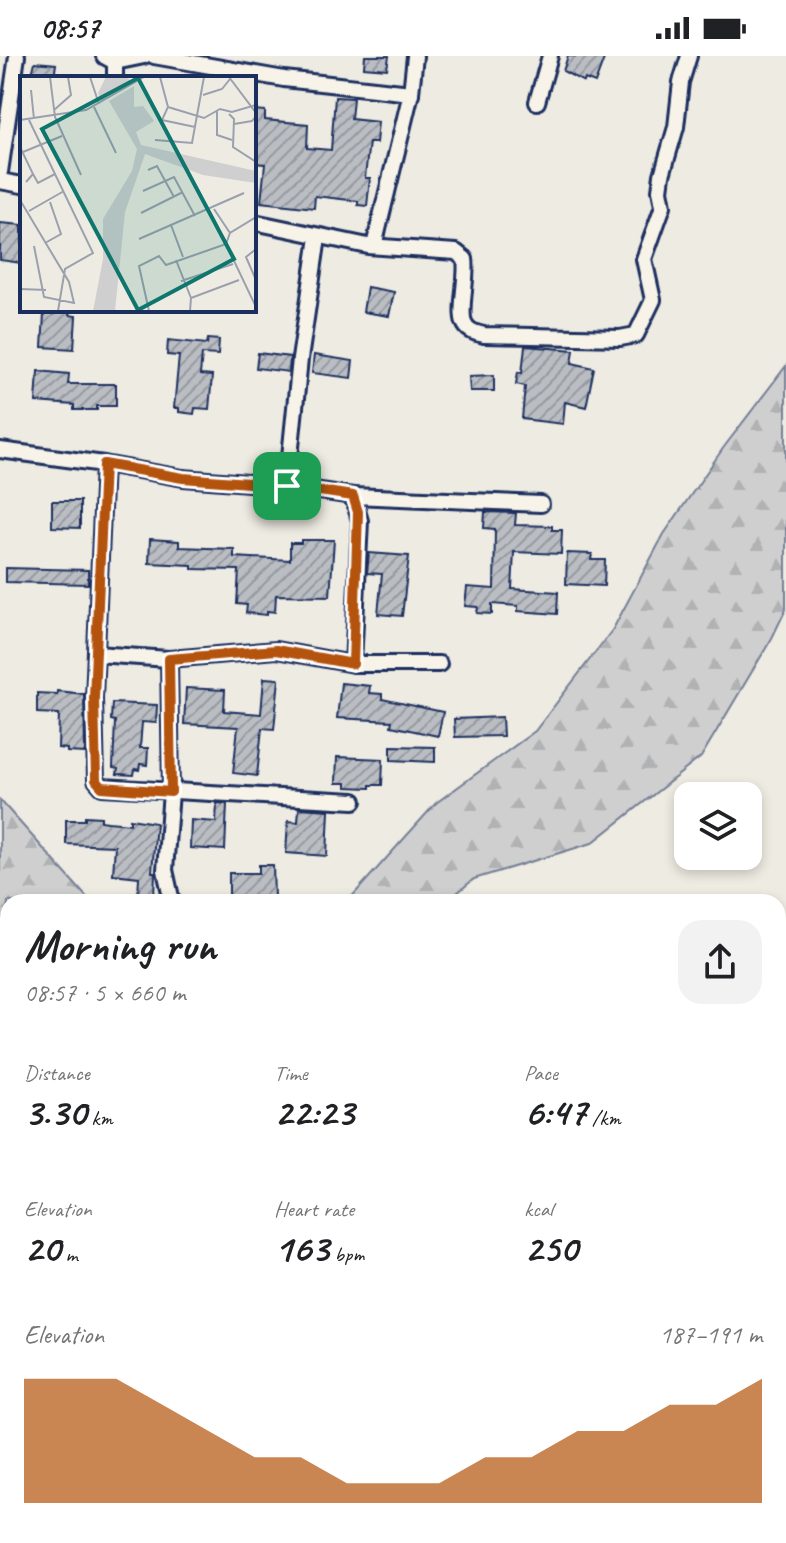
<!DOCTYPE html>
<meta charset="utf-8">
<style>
:root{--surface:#fff;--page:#f2f2f2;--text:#202124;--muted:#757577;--accent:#b45309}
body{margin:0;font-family:Caveat,sans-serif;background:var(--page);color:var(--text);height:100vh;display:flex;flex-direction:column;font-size:30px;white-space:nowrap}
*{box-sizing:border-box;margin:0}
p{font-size:26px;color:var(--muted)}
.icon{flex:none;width:44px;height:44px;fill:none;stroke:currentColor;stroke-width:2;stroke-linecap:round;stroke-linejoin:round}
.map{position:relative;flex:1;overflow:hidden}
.panel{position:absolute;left:0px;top:838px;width:786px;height:650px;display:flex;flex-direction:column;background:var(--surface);border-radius:24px 24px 0 0;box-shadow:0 4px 12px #0003}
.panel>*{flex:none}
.tools{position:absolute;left:674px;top:726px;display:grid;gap:16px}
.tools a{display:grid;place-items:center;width:88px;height:88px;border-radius:16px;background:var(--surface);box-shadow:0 4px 12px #0003;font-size:40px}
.pin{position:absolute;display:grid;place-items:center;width:68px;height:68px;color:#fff;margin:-34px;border-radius:16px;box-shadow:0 4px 12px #0006}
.round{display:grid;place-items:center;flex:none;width:84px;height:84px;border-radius:24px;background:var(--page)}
.summary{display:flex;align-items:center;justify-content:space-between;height:136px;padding:0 24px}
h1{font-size:44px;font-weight:700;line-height:60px}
.figures{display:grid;grid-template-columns:repeat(3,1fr);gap:12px;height:136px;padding:8px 24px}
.figures div{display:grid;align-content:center}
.figures b{font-size:40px;font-weight:700}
.figures small{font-size:22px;font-weight:400}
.figures p{font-size:22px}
.chart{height:224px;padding:16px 24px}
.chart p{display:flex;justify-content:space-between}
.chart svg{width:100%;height:144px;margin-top:8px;fill:var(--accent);opacity:.7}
.status{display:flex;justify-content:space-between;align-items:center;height:56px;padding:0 40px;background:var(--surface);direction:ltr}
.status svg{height:22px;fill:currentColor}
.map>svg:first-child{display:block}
.forest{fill:url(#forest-firs);stroke:#757f96;stroke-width:2}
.building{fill:url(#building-hatch);stroke:#1b2f5e;stroke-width:2}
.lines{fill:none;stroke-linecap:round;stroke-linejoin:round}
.minor-casing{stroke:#1b2f5e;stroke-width:20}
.minor{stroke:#f7f3e8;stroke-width:14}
.route-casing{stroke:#fff;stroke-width:16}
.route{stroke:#b45309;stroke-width:10}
.inset-road{fill:none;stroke:#9aa0ad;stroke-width:2}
.view{fill:#0f766e;fill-opacity:0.15;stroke:#0f766e;stroke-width:4}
.inset-edge{fill:none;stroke:#1b2f5e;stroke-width:4}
</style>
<div class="status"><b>08:57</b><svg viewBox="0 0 49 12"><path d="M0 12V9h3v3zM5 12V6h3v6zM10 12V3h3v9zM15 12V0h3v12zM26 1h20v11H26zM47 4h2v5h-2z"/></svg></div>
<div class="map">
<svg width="786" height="1487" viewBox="0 0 786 1487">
<defs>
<pattern id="forest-firs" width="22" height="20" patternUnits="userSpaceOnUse" patternTransform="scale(2)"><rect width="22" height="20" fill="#cfcfcf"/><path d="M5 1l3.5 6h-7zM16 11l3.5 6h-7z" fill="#b1b2b4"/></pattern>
<pattern id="building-hatch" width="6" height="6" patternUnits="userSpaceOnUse" patternTransform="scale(2)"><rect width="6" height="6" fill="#babdc2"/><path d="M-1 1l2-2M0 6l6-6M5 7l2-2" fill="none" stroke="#969aa1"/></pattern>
</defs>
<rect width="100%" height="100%" fill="#eeebe2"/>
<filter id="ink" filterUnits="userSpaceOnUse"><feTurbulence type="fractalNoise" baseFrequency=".0125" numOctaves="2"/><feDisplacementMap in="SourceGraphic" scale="16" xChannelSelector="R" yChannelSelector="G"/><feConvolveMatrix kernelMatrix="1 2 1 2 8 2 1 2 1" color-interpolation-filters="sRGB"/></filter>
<g filter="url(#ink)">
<g class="forest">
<polygon points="786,310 786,553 772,582 701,701 592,787 474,823 446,846 347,846 436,747 535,675 613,573 664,478 724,391"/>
<polygon points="0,744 91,846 8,846 8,868 0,861"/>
<polygon points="58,1480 314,1480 312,1487 48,1487 45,1481"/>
</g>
<g class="building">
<polygon points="365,0 389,0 387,13 364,11"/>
<polygon points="568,0 605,0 595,27 585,23 584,26 563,15"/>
<polygon points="35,6 56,8 54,22 31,22"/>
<polygon points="335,41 353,42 351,63 378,66 376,87 369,87 368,94 365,122 370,122 367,150 358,149 358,145 315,140 314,152 261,146 265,108 254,107 254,54 265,55 265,64 308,68 307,92 331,94"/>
<polygon points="0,167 22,169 22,207 0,204"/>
<polygon points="367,231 394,236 389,260 363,256"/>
<polygon points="54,254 70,255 69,259 76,260 74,293 42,291 44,258 54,258"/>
<polygon points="208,283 219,284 218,299 202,298 200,319 212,320 209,353 195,352 194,358 179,356 179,352 174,352 179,300 167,299 168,284 207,288"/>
<polygon points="525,290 574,294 572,307 594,312 586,351 565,346 563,368 522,363 525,330 516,328 518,316 522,317"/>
<polygon points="258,297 290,301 289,316 256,312"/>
<polygon points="314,299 353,305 351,322 312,317"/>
<polygon points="38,315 69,318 68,328 116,328 116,350 97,350 97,354 74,354 74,349 36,346"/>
<polygon points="494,319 494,335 470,335 469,320"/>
<polygon points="52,445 80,445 80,472 52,471"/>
<polygon points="485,456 516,457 515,469 552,470 552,474 562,474 561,498 514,496 512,533 558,536 557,558 518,555 518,550 492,548 492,558 477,557 478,551 465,550 467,531 494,533 495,473 484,472"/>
<polygon points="150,483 179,485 179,491 234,493 234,501 290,504 290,487 301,487 301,484 334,484 330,540 276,539 275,556 267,555 267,559 246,557 247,549 237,548 239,514 192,513 192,509 149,507"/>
<polygon points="369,497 409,500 402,560 378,558 382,518 367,517"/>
<polygon points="567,497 592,498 591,504 605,504 604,530 566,528"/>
<polygon points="6,512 88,514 88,528 6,526"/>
<polygon points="264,622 279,623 274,673 262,672 257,720 233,717 238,671 184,668 186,632 225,634 224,655 261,658"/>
<polygon points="341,627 370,630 369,637 382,638 382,643 443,656 438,680 391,670 392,665 337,662"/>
<polygon points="57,635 84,638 85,697 67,696 67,693 58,692 59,658 37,657 37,637 57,638"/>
<polygon points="112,647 157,649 156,667 142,666 140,692 148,692 147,709 140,708 139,714 135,713 134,719 117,718 118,713 113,712 115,665 111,664"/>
<polygon points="502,661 503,680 455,681 454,663"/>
<polygon points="391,690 435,691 435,706 391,704"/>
<polygon points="337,701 383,703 382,729 370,729 370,732 346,731 346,727 336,727"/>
<polygon points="217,747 227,748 225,794 190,792 191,764 216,766"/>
<polygon points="299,752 329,754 327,800 286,797 288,765 298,766"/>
<polygon points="85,760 101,761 101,765 108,766 130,768 130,763 156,767 152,816 155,816 154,841 138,841 139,821 113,818 115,790 66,788 66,764 85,764"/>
<polygon points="259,809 273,809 274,842 229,843 229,817 259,817"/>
</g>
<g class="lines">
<g class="minor-casing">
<g id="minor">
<polyline points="104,0 115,6 144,0"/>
<polyline points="154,0 284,23 411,37"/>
<polyline points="115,22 115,6"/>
<polyline points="537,46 550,0"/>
<polyline points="0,116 17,0"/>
<polyline points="0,125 22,129"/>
<path d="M254,166L368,190L456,196L465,203C468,220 459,254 464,266C467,275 476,277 484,279L620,282L636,279L653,244L644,203L663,150L660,134L662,119L676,71L681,26L689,0"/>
<polyline points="374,190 411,37 415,0"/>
<polyline points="0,394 104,408 183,422 287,430 353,440 541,448"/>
<polyline points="104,408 94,642 96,724 102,731 354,745"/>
<polyline points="287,430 300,303 318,181"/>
<polyline points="96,598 169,603 276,594 353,608 439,608"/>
<polyline points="169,603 171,736 165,814 172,846"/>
<polyline points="353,608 360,465 353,440"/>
<polyline points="0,961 8,967"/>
<polyline points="778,1251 786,1250"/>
<polyline points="778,1378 786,1379"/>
<polyline points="0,1473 8,1472"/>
<polyline points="518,1480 547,1487"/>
<polyline points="329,1487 330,1480"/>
<polyline points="668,1487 669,1480"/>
</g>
</g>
<use href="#minor" class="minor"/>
</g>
</g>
<g class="lines" filter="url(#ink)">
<g class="route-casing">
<polygon id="route" points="104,408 183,422 287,430 353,440 358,456 353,608 276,594 169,603 171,736 102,731 96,724 94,642"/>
</g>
<use href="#route" class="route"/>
</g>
<g transform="translate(20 20)">
<rect width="236" height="236" fill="#eeebe2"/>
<path d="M86,1H106L113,6L81,26L78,17ZM114,10V31L123,30L134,45L116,56L121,69L236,95V107L183,99L125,78L105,136L95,235H73L83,183V143L112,95L117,73L89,25Z" fill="#cfcfcf"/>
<path class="inset-road" d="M30,1L35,41L61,99M70,1L79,28M140,1L148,31L142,44L175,51M209,1L236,37M11,14L14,43M183,19L202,13L210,3M74,31L96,77M148,31L184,42L200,33L212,36L236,29M34,34L51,19L48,1M197,35V59L212,64M209,38L214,43L213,71L236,86M0,44L66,34L124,1M9,44L73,177L45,193L38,235M214,48L232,45L236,40M135,64L172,67L184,1M0,71L13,98L6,106M3,76L42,60M128,94L137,90L154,121M13,98L18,107L35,98M123,115L154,101L175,140M0,124L49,206L54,227L24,221L14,170M194,133L210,157M9,135L44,115M121,137L163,116M236,141L210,157L206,168L236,231M151,149L163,181M119,163L224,117M25,167L41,158L30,126M236,173L226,181L236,204M156,184L171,222M161,205L213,188M0,213L26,214M129,235L119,190L139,180L146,189L206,168M170,235L171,222L219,204"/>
<path class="view" d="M118,2L214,183L118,234L22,53Z"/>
<rect width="236" height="236" class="inset-edge"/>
</g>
</svg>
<div class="tools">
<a><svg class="icon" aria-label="layers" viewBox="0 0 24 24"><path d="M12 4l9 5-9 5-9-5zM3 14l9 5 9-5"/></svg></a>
</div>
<div class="pin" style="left:287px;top:430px;background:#1e9e55"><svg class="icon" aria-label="arrive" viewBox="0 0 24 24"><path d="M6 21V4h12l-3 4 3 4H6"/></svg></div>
<section class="panel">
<div class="summary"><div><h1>Morning run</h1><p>08:57 · 5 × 660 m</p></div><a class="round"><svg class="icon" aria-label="share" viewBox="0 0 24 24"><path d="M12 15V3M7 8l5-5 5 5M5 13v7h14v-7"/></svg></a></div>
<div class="figures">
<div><p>Distance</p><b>3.30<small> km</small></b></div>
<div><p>Time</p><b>22:23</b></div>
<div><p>Pace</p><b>6:47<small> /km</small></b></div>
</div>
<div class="figures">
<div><p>Elevation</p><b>20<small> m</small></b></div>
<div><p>Heart rate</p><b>163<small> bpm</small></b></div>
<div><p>kcal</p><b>250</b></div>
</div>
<div class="chart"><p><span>Elevation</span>187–191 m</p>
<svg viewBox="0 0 160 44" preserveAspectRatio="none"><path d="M0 44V6L10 6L20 6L30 14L40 22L50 30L60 30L70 38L80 38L90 38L100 30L110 30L120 22L130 22L140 14L150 14L160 6V44z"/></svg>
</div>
</section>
</div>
